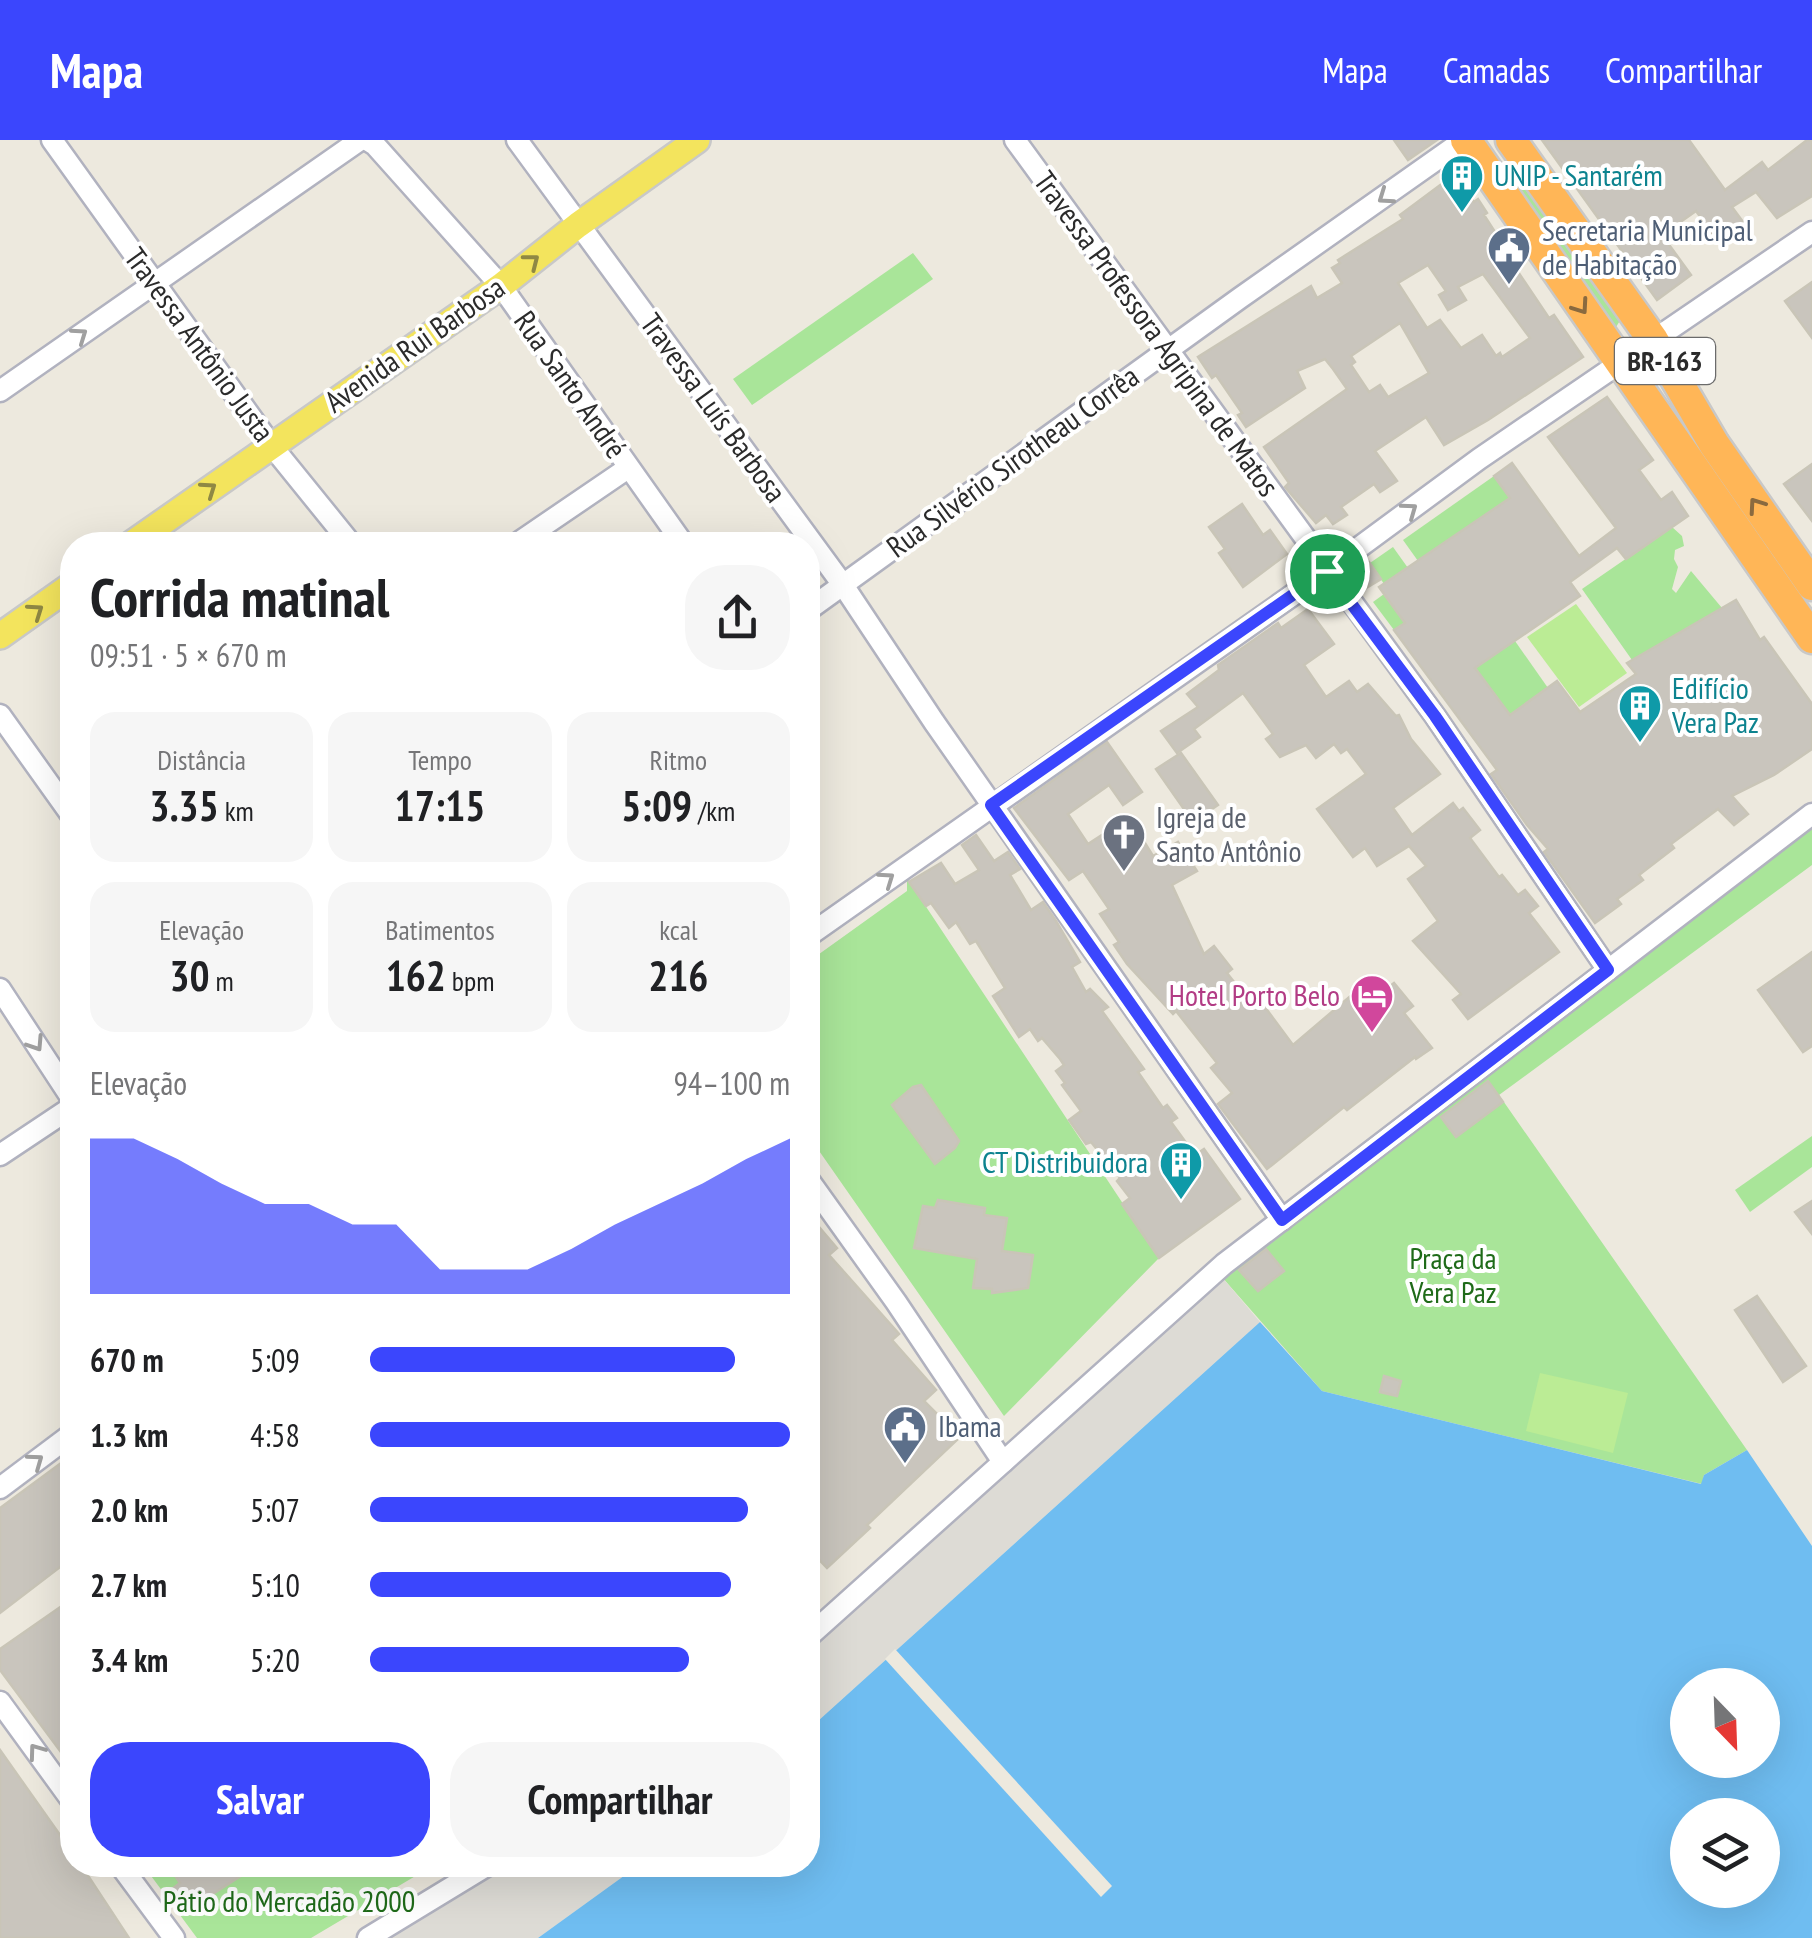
<!DOCTYPE html>
<html lang="pt">
<meta charset="utf-8">
<style>
:root{--surface:#fff;--page:#f6f6f6;--text:#202124;--muted:#757577;--accent:#3b46fd}
body{margin:0;font-family:"PT Sans Narrow",sans-serif;background:var(--page);color:var(--text);height:100vh;display:flex;flex-direction:column;font-size:38px;white-space:nowrap}
*{box-sizing:border-box;margin:0}
p{font-size:32px;color:var(--muted)}
.icon{flex:none;width:55px;height:55px;fill:none;stroke:currentColor;stroke-width:2;stroke-linecap:round;stroke-linejoin:round}
.map{position:relative;flex:1;overflow:hidden}
.sheet{position:absolute;left:60px;top:392px;width:760px;height:1345px;display:flex;flex-direction:column;background:var(--surface);border-radius:40px;box-shadow:0 10px 40px #0002}
.sheet>*{flex:none}
.needle{width:65px;rotate:157deg}
.fabs{position:absolute;left:1670px;top:1528px;display:grid;gap:20px}
.fabs a{display:grid;place-items:center;width:110px;height:110px;border-radius:50%;background:var(--surface);box-shadow:0 10px 40px #0002;font-size:50px}
.pin{position:absolute;display:grid;place-items:center;width:85px;height:85px;color:#fff;margin:-42px;border:5px solid #fff;border-radius:50%;box-shadow:0 2px 10px #0007}
.round{display:grid;place-items:center;flex:none;width:105px;height:105px;border-radius:40px;background:var(--page)}
.headline{display:flex;align-items:center;justify-content:space-between;height:170px;padding:0 30px}
h1{font-size:55px;font-weight:800;line-height:75px}
.figures{display:grid;grid-template-columns:repeat(3,1fr);gap:15px;height:170px;padding:10px 30px}
.figures div{display:grid;align-content:center;border-radius:25px;background:var(--page);text-align:center}
.figures b{font-size:42px;font-weight:800}
.figures small{font-size:28px;font-weight:400}
.figures p{font-size:28px}
.chart{height:280px;padding:20px 30px}
.chart p{display:flex;justify-content:space-between}
.chart svg{width:100%;height:180px;margin-top:10px;fill:var(--accent);opacity:.7}
.cta{display:flex;gap:20px;margin-top:auto;padding:20px 30px}
.cta a{flex:1;height:115px;border-radius:40px;background:var(--accent);color:#fff;font-size:40px;font-weight:800;line-height:115px;text-align:center}
.cta a+a{background:var(--page);color:var(--text)}
ul{padding:0 30px;list-style:none;font-size:32px}
li{display:grid;grid-template-columns:160px 120px 1fr;align-items:center;height:75px}
li i{height:25px;border-radius:12px;background:var(--accent)}
header{display:flex;align-items:center;gap:60px;box-sizing:border-box;height:140px;padding:0 50px;background:var(--accent);color:#fff}
header strong{font-size:48px}
nav{display:flex;gap:55px;margin-inline-start:auto;font-size:35px}
.map>svg:first-child{display:block}
.green{fill:#a9e599}
.pitch{fill:#bbec95}
.plaza{fill:#dddbd5}
.water{fill:#6fbdf1;fill-rule:evenodd}
.pier{fill:#ede9de}
.building{fill:#c9c5bd;stroke:#c9c5b7;stroke-width:2.5;fill-rule:evenodd}
.lines{fill:none;stroke-linecap:round;stroke-linejoin:round}
.minor-casing{stroke:#b1b2bf;stroke-width:25}
.major-casing{stroke:#c8c8c8;stroke-width:30}
.highway-casing{stroke:#c8c8c8;stroke-width:35}
.minor{stroke:#fff;stroke-width:20}
.major{stroke:#f3e45d;stroke-width:25}
.highway{stroke:#ffb657;stroke-width:30}
.oneway{stroke:#a0a0a0}
.oneway2{stroke:#8f8844}
.oneway3{stroke:#8a6a3f}
.route-casing{stroke:#fff;stroke-width:20}
.route{stroke:#3b46fd;stroke-width:12}
.labels{text-anchor:middle;stroke-width:8;stroke-linejoin:round;paint-order:stroke}
.shield{fill:#fff;stroke:#6b6b6b;stroke-width:2.5}
.shield-label{font-size:28px;font-weight:bold;fill:#2b2b2b}
.culture-label{font-size:30px;fill:#0d838f;stroke:#fff;text-anchor:start}
.service-label{font-size:30px;fill:#4e5e75;stroke:#fff;text-anchor:start}
.street-label{font-size:30px;fill:#2b2b2b;stroke:#fff}
.worship-label{font-size:30px;fill:#5b616d;stroke:#fff;text-anchor:start}
.hotel-label{font-size:30px;fill:#b23c85;stroke:#fff;text-anchor:end}
.park-label{font-size:30px;fill:#1f6b19;stroke:#fff}
</style>
<header>
<strong>Mapa</strong>
<nav><a>Mapa</a><a>Camadas</a><a>Compartilhar</a></nav>
</header>
<div class="map">
<svg width="1812" height="1798" viewBox="0 0 1812 1798">
<rect width="100%" height="100%" fill="#ede9de"/>
<g class="green">
<polygon points="1507,21 1513,23 1621,179 1616,187 1611,186 1502,30 1502,24"/>
<polygon points="913,113 933,139 752,265 733,239"/>
<polygon points="1494,336 1510,358 1418,421 1403,400"/>
<polygon points="1672,387 1682,396 1684,406 1675,410 1674,419 1678,427 1672,449 1676,453 1691,431 1722,468 1632,520 1582,449"/>
<polygon points="1393,407 1408,428 1384,444 1370,423"/>
<polygon points="1384,454 1433,464 1394,490 1373,462"/>
<polygon points="1515,501 1548,548 1510,575 1475,528"/>
<polygon points="1812,683 1812,725 1499,955 1747,1310 1704,1335 1702,1344 1322,1251 1221,1136"/>
<polygon points="907,738 1159,1118 1004,1276 808,995 808,822 907,751"/>
<polygon points="1812,996 1812,1027 1750,1072 1735,1050"/>
<polygon points="143,1725 168,1725 180,1743 172,1749 181,1763 258,1725 434,1725 311,1798 197,1798"/>
</g>
<g class="pitch">
<polygon points="1576,464 1627,533 1579,567 1527,497"/>
<polygon points="1540,1233 1628,1253 1613,1313 1526,1291"/>
</g>
<g class="plaza">
<polygon points="1221,1136 1260,1182 808,1590 808,1505"/>
<polygon points="498,1725 639,1725 538,1798 380,1798"/>
</g>
<path class="water" d="M1260,1182L1322,1251L1701,1344L1704,1335L1747,1310L1812,1406V1798H538L639,1725H808V1590ZM1688,1545H1762V1620H1688ZM1688,1675H1762V1750H1688Z"/>
<polygon class="pier" points="895,1509 1112,1746 1101,1757 885,1519"/>
<g class="building">
<polygon points="1394,0 1437,0 1408,20"/>
<polygon points="1542,0 1689,0 1725,50 1762,22 1768,30 1807,0 1812,0 1812,56 1777,78 1756,52 1732,67 1746,86 1720,104 1696,71 1662,95 1691,135 1657,160"/>
<path d="M1455,34L1474,62L1478,59L1487,73L1484,75L1497,95L1494,96L1549,178L1554,175L1583,217L1488,280L1444,305L1426,277L1375,311L1397,341L1380,352L1374,344L1341,367L1347,375L1333,384L1326,375L1316,383L1285,347L1289,343L1264,307L1347,249L1333,229L1325,219L1297,231L1305,248L1246,287L1238,275L1242,273L1216,235L1212,238L1198,217L1311,146L1317,158L1342,143L1332,128L1340,123L1338,120L1403,79L1400,75ZM1428,125L1446,151L1439,155L1448,170L1466,160L1458,147L1483,134L1530,198L1502,217L1500,213L1496,216L1482,195L1461,208L1440,180L1427,188L1398,143ZM1400,183L1429,233L1388,257L1380,245L1369,252L1351,225L1355,222L1351,216Z"/>
<polygon points="1812,142 1812,198 1785,161"/>
<polygon points="1607,257 1653,320 1639,330 1661,360 1672,352 1688,376 1626,419 1617,408 1570,442 1580,456 1475,528 1510,575 1557,541 1580,572 1636,534 1627,523 1736,460 1760,500 1764,497 1812,564 1812,609 1774,635 1732,656 1748,674 1734,685 1718,669 1671,704 1674,708 1639,735 1643,740 1617,759 1621,764 1595,783 1544,712 1548,709 1527,685 1491,634 1497,630 1394,490 1405,483 1379,447 1510,358 1494,336 1512,323 1579,416 1616,388 1548,297"/>
<polygon points="1812,324 1812,381 1784,344"/>
<polygon points="1242,364 1263,395 1270,390 1287,414 1243,447 1219,413 1225,409 1209,387"/>
<polygon points="1369,422 1381,439 1361,451 1349,435"/>
<polygon points="1308,469 1334,504 1304,525 1326,557 1349,541 1357,552 1368,544 1396,576 1399,575 1411,599 1440,634 1393,668 1412,695 1453,663 1459,671 1463,668 1480,690 1470,698 1499,737 1502,735 1518,755 1525,750 1538,766 1529,773 1559,812 1468,879 1453,860 1461,854 1413,801 1438,781 1408,739 1426,726 1409,706 1377,726 1365,708 1353,717 1317,669 1366,634 1347,609 1341,613 1334,604 1316,618 1306,605 1280,617 1266,599 1273,594 1243,553 1194,589 1200,597 1177,613 1161,591 1198,567 1187,554 1219,530 1218,525 1278,483 1281,488"/>
<polygon points="1107,602 1142,652 1123,665 1109,645 1068,674 1088,704 1105,693 1117,709 1140,695 1153,716 1178,702 1197,731 1172,745 1204,814 1214,806 1232,829 1227,833 1245,856 1253,851 1293,905 1354,853 1364,866 1394,843 1413,866 1404,873 1432,908 1416,919 1415,917 1347,970 1344,967 1267,1029 1218,964 1232,953 1211,928 1217,923 1176,871 1173,874 1127,824 1114,805 1119,802 1100,774 1109,769 1083,731 1069,740 1014,668"/>
<polygon points="1181,613 1218,665 1193,682 1156,629"/>
<polygon points="976,695 994,721 1008,712 1020,729 1010,735 1031,770 1043,762 1056,781 1080,822 1072,827 1086,852 1090,849 1108,867 1102,871 1144,929 1138,932 1163,968 1167,965 1177,978 1171,982 1195,1015 1204,1009 1240,1059 1159,1118 1122,1064 1130,1058 1117,1041 1120,1038 1091,1002 1086,1004 1069,980 1081,971 1062,945 1065,943 1056,931 1064,925 1060,919 1042,898 1038,901 1030,889 1019,897 993,856 1005,848 976,801 970,804 956,782 949,788 931,763 926,766 909,742 941,723 955,744 979,730 962,705"/>
<polygon points="1812,812 1812,906 1803,912 1758,850"/>
<polygon points="1488,941 1503,962 1456,997 1441,977"/>
<polygon points="921,945 959,1001 955,1008 935,1024 892,965 913,947"/>
<polygon points="938,1060 985,1068 984,1075 1007,1078 1002,1111 1033,1115 1028,1148 992,1153 992,1149 973,1148 977,1119 914,1108 923,1066 935,1068"/>
<polygon points="1812,1061 1812,1094 1795,1072"/>
<polygon points="808,1074 837,1108 829,1115 899,1194 892,1200 936,1250 924,1261 960,1297 867,1385 870,1388 827,1428 808,1408"/>
<polygon points="1266,1109 1284,1131 1258,1151 1239,1130"/>
<polygon points="1757,1156 1806,1226 1783,1242 1735,1170"/>
<polygon points="1384,1236 1401,1241 1397,1256 1380,1252"/>
<polygon points="72,1315 72,1418 0,1473 0,1368"/>
<polygon points="72,1459 72,1627 0,1530 0,1509"/>
<polygon points="0,1610 72,1712 72,1725 81,1725 129,1798 0,1798"/>
<polygon points="168,1725 258,1725 186,1771 172,1749 180,1743"/>
</g>
<g class="lines">
<g class="minor-casing">
<g id="minor">
<polyline points="52,0 271,305 352,405"/>
<polyline points="367,0 375,5 501,146 684,405"/>
<polyline points="517,0 843,445 934,582 1282,1080"/>
<polyline points="1015,0 1435,576 1608,830"/>
<polyline points="0,251 360,0"/>
<polyline points="515,405 628,328"/>
<polyline points="808,470 1240,158 1464,0"/>
<polyline points="0,575 72,676"/>
<polyline points="808,796 1327,431 1479,319 1812,92"/>
<polyline points="0,849 72,959"/>
<polyline points="0,1015 72,967"/>
<polyline points="808,1039 896,1162 1003,1322"/>
<polyline points="0,1348 72,1294"/>
<polyline points="808,1497 1224,1124 1812,674"/>
<polyline points="0,1562 72,1661"/>
<polyline points="120,1725 174,1798"/>
<polyline points="368,1798 488,1725"/>
</g>
</g>
<g class="major-casing">
<g id="major">
<polyline points="130,405 501,146 578,85 697,0"/>
<polyline points="0,496 72,445"/>
</g>
</g>
<g class="highway-casing">
<g id="highway">
<polyline points="1466,0 1812,498"/>
<polyline points="1511,0 1653,200 1714,304 1812,445"/>
</g>
</g>
<use href="#minor" class="minor"/>
<use href="#major" class="major"/>
<use href="#highway" class="highway"/>
</g>
<defs><path id="oneway-chevron" d="M-2-3.5L2.5 0L-2 3.5" fill="none" stroke-width="1.6" stroke-linecap="round" stroke-linejoin="round" transform="scale(2.5)"/></defs>
<g class="oneway">
<use href="#oneway-chevron" transform="translate(1385 57) rotate(145)"/>
<use href="#oneway-chevron" transform="translate(80 195) rotate(-35)"/>
<use href="#oneway-chevron" transform="translate(1410 370) rotate(-36)"/>
<use href="#oneway-chevron" transform="translate(887 739) rotate(-35)"/>
<use href="#oneway-chevron" transform="translate(36 904) rotate(57)"/>
<use href="#oneway-chevron" transform="translate(36 1321) rotate(-36)"/>
<use href="#oneway-chevron" transform="translate(36 1611) rotate(-126)"/>
</g>
<g class="oneway2">
<use href="#oneway-chevron" transform="translate(532 121) rotate(-38)"/>
<use href="#oneway-chevron" transform="translate(209 349) rotate(-35)"/>
<use href="#oneway-chevron" transform="translate(36 471) rotate(-35)"/>
</g>
<g class="oneway3">
<use href="#oneway-chevron" transform="translate(1581 167) rotate(55)"/>
<use href="#oneway-chevron" transform="translate(1756 365) rotate(-125)"/>
</g>
<g class="lines">
<g class="route-casing">
<polygon id="route" points="1327,431 1435,576 1608,830 1282,1080 991,665"/>
</g>
<use href="#route" class="route"/>
</g>
<defs>
<g id="building-pin" transform="scale(2.25)"><path d="M0 17L-7.5 6A9.5 9.5 0 1 1 7.5 6Z" fill="#0f9aa8" stroke="#fff"/><path d="M-4-6H4V6H1V3H-1V6H-4ZM-2.5-4.3h1.7v1.8h-1.7ZM.8-4.3h1.7v1.8H.8ZM-2.5-1h1.7V.8h-1.7ZM.8-1h1.7V.8H.8Z" fill="#fff"/></g>
<g id="civic-pin" transform="scale(2.25)"><path d="M0 17L-7.5 6A9.5 9.5 0 1 1 7.5 6Z" fill="#5c6f8a" stroke="#fff"/><path d="M-.6-6.5H3V-4.5H.6V-3L4-1V1h2V6H-6V1h2V-1L-.6-3ZM-1.2 2.5V6h2.4V2.5Z" fill="#fff"/></g>
<g id="church-pin" transform="scale(2.25)"><path d="M0 17L-7.5 6A9.5 9.5 0 1 1 7.5 6Z" fill="#6b7280" stroke="#fff"/><path d="M-1.2-6h2.4v3.5h3.3v2.4h-3.3V6h-2.4V-.1h-3.3v-2.4h3.3Z" fill="#fff"/></g>
<g id="hotel-pin" transform="scale(2.25)"><path d="M0 17L-7.5 6A9.5 9.5 0 1 1 7.5 6Z" fill="#d1479c" stroke="#fff"/><path d="M-6-4.5h1.5V1H6V5H4.5V3h-9V5H-6ZM-4 0a1.8 1.8 0 1 1 3.6 0ZM.5 0V-2.5h3Q6-2.5 6 0Z" fill="#fff"/></g>
</defs>
<g fill-rule="evenodd">
<use href="#building-pin" x="1462" y="36"/>
<use href="#civic-pin" x="1509" y="108"/>
<use href="#building-pin" x="1640" y="566"/>
<use href="#church-pin" x="1124" y="695"/>
<use href="#hotel-pin" x="1372" y="856"/>
<use href="#building-pin" x="1181" y="1023"/>
<use href="#civic-pin" x="905" y="1287"/>
</g>
<g class="labels">
<rect class="shield" x="1615" y="198" width="100" height="46" rx="8"/>
<g class="shield-label">
<text x="1665" y="231">BR-163</text>
</g>
<g class="culture-label">
<text x="1494" y="46">UNIP - Santarém</text>
<text x="1672" y="559">Edifício<tspan x="1672" dy="34">Vera Paz</tspan></text>
<text x="1148" y="1033" text-anchor="end">CT Distribuidora</text>
</g>
<g class="service-label">
<text x="1542" y="101">Secretaria Municipal<tspan x="1542" dy="34">de Habitação</tspan></text>
<text x="938" y="1297">Ibama</text>
</g>
<g class="street-label">
<text transform="translate(1156 194) rotate(54)" y="10">Travessa Professora Agripina de Matos</text>
<text transform="translate(199 205) rotate(54)" y="10">Travessa Antônio Justa</text>
<text transform="translate(415 205) rotate(-35)" y="10">Avenida Rui Barbosa</text>
<text transform="translate(570 245) rotate(55)" y="10">Rua Santo André</text>
<text transform="translate(713 268) rotate(54)" y="10">Travessa Luís Barbosa</text>
<text transform="translate(1013 322) rotate(-36)" y="10">Rua Silvério Sirotheau Corrêa</text>
</g>
<g class="worship-label">
<text x="1156" y="688">Igreja de<tspan x="1156" dy="34">Santo Antônio</tspan></text>
</g>
<g class="hotel-label">
<text x="1340" y="866">Hotel Porto Belo</text>
</g>
<g class="park-label">
<text x="1453" y="1129">Praça da<tspan x="1453" dy="34">Vera Paz</tspan></text>
<text x="289" y="1772">Pátio do Mercadão 2000</text>
</g>
</g>
</svg>
<div class="fabs">
<a><svg class="needle" viewBox="-14 -14 28 28"><path d="M0-13l5 13h-10z" fill="#e53935"/><path d="M0 13l5-13h-10z" fill="#757577"/></svg></a>
<a><svg class="icon" aria-label="layers" viewBox="0 0 24 24"><path d="M12 4l9 5-9 5-9-5zM3 14l9 5 9-5"/></svg></a>
</div>
<div class="pin" style="left:1327px;top:431px;background:#1e9e55"><svg class="icon" aria-label="arrive" viewBox="0 0 24 24"><path d="M6 21V4h12l-3 4 3 4H6"/></svg></div>
<section class="sheet">
<div class="headline"><div><h1>Corrida matinal</h1><p>09:51 · 5 × 670 m</p></div><a class="round"><svg class="icon" aria-label="share" viewBox="0 0 24 24"><path d="M12 15V3M7 8l5-5 5 5M5 13v7h14v-7"/></svg></a></div>
<div class="figures">
<div><p>Distância</p><b>3.35<small> km</small></b></div>
<div><p>Tempo</p><b>17:15</b></div>
<div><p>Ritmo</p><b>5:09<small> /km</small></b></div>
</div>
<div class="figures">
<div><p>Elevação</p><b>30<small> m</small></b></div>
<div><p>Batimentos</p><b>162<small> bpm</small></b></div>
<div><p>kcal</p><b>216</b></div>
</div>
<div class="chart"><p><span>Elevação</span>94–100 m</p>
<svg viewBox="0 0 160 44" preserveAspectRatio="none"><path d="M0 44V6L10 6L20 11L30 17L40 22L50 22L60 27L70 27L80 38L90 38L100 38L110 33L120 27L130 22L140 17L150 11L160 6V44z"/></svg>
</div>
<ul>
<li><b>670 m</b>5:09<i style="width:87%"></i></li>
<li><b>1.3 km</b>4:58<i style="width:100%"></i></li>
<li><b>2.0 km</b>5:07<i style="width:90%"></i></li>
<li><b>2.7 km</b>5:10<i style="width:86%"></i></li>
<li><b>3.4 km</b>5:20<i style="width:76%"></i></li>
</ul>
<div class="cta"><a>Salvar</a><a>Compartilhar</a></div>
</section>
</div>
